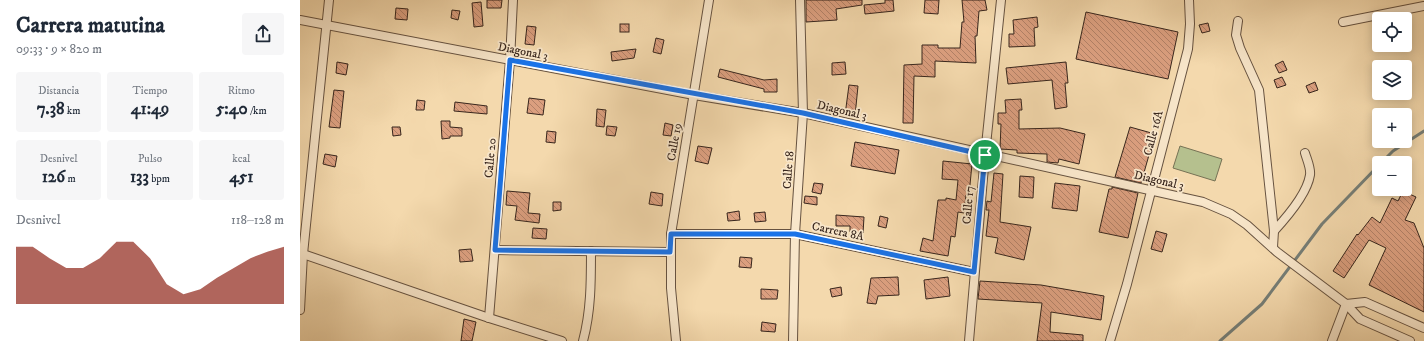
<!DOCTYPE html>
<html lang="es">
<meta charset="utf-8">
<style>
:root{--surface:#fff;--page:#f6f6f7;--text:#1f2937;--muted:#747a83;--accent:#8f2418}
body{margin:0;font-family:"IM FELL DW Pica",serif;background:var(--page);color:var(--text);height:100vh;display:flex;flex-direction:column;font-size:15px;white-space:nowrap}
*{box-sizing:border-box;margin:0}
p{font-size:13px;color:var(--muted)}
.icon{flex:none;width:22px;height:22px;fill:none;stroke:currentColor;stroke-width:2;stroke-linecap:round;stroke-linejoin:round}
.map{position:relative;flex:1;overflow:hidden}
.sheet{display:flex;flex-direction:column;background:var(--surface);width:300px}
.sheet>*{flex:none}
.fabs{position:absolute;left:1072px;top:12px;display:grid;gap:8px}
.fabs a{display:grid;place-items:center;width:40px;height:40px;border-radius:4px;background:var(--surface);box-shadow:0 2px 10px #0003;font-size:20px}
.pin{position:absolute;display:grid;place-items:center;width:34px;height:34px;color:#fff;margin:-17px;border:2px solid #fff;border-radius:50%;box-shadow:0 1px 4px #0007}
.round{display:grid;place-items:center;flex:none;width:42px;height:42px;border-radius:4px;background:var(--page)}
.head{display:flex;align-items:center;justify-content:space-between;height:68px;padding:0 16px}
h1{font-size:22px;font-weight:800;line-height:30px}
.figures{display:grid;grid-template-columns:repeat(3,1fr);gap:6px;height:68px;padding:4px 16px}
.figures div{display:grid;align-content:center;border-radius:4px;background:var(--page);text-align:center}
.figures b{font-size:17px;font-weight:800}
.figures small{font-size:11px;font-weight:400}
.figures p{font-size:11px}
.chart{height:112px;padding:8px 16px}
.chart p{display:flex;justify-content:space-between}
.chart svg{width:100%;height:72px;margin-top:4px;fill:var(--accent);opacity:.7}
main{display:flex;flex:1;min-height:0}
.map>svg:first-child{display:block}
.garden{fill:#b5c08e;stroke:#767255}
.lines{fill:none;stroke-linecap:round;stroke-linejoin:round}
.stream{stroke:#757e77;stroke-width:3}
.building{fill:url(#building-back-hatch);stroke:#37251c}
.street-casing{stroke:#665240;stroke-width:10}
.street{stroke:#f8e6ca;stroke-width:8}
.route-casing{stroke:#fff;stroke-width:8}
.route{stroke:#1a73e8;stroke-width:5}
.labels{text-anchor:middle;stroke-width:3.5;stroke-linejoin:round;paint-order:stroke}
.street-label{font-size:12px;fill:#37251c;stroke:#f8e6ca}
</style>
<main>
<section class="sheet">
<div class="head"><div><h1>Carrera matutina</h1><p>09:33 · 9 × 820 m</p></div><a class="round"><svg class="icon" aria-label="share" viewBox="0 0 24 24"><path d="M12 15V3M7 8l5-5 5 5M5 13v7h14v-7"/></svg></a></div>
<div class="figures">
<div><p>Distancia</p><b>7.38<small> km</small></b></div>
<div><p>Tiempo</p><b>41:49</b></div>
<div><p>Ritmo</p><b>5:40<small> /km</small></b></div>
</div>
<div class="figures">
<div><p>Desnivel</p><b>126<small> m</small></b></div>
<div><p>Pulso</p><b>133<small> bpm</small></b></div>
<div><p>kcal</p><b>451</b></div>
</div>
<div class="chart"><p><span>Desnivel</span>118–128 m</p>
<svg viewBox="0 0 160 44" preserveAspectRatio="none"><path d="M0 44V9L10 9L20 16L30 22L40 22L50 16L60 6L70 6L80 16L90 32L100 38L110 35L120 28L130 22L140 16L150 12L160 9V44z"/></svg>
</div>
</section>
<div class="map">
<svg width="1124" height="341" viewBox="0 0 1124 341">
<defs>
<pattern id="building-back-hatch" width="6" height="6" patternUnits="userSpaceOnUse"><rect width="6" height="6" fill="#db9f7f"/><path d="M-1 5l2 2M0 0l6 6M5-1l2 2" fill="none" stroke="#b28167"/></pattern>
</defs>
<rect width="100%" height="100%" fill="#f4d9ad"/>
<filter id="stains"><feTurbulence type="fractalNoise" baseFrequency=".005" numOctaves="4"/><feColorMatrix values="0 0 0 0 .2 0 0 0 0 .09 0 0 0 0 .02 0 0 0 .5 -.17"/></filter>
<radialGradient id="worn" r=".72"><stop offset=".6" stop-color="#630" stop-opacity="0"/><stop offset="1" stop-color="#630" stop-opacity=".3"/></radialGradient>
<polygon class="garden" points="880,146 922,159 915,181 873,168"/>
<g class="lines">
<g class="stream">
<polyline points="1081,163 1093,151 1124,131"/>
<polyline points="920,341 962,304 1022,224 1079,165"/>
</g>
</g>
<g class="building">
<polygon points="187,0 202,0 201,8 187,8"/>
<polygon points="506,0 562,0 562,5 536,9 537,20 506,22"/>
<polygon points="585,0 593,0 594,11 565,14 564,5 585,3"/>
<polygon points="625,0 639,0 638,14 624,13"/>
<polygon points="662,0 685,0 687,10 679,11 677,36 675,36 676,63 635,61 635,77 614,76 613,123 603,123 604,65 622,64 622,45 638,45 638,48 660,48 662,22 664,22"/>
<polygon points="181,2 183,26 174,27 172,3"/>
<polygon points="96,8 108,9 107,20 95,19"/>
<polygon points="152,10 160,11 158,20 151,18"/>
<polygon points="786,12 878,32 868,79 776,59"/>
<polygon points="737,17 738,27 734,28 735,46 709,47 709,34 714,34 713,20"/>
<polygon points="908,23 910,31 902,33 899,25"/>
<rect x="320" y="24" width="9" height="8"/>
<polygon points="227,26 236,27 234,45 225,44"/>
<polygon points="356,38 364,40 361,54 353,52"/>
<polygon points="336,49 334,58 312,61 311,52"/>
<polygon points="983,61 987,70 979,73 975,65"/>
<polygon points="37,62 48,64 46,75 36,73"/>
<polygon points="545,62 546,74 532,75 532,63"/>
<polygon points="766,62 768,83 765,83 767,107 755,109 752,80 708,84 706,68"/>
<polygon points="420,69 464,80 477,79 477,92 464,92 464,89 418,77"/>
<polygon points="982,77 986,85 977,88 974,80"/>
<polygon points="1015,82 1018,90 1009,93 1006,86"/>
<polygon points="549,85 558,86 555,116 545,115"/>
<polygon points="34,90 44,91 40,128 29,127"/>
<polygon points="229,98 245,100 243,115 227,113"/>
<polygon points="721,99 722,110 719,110 719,129 760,128 785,134 779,164 759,159 758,163 747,162 747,154 717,153 717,150 700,149 701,124 698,124 698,113 706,113 705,100"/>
<polygon points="117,100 125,101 124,110 116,110"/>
<polygon points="155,102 187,106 187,114 154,111"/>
<polygon points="297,109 306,110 304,127 296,126"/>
<polygon points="141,121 150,121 150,127 162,128 162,136 150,136 150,138 142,139"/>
<polygon points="365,123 373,125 371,136 363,135"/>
<polygon points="307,126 317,127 315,136 306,135"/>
<polygon points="92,127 100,127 101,135 93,136"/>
<polygon points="830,127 855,134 841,183 815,177"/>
<polygon points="247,131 256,132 255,143 246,142"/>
<polygon points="555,142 599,150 595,174 551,166"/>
<polygon points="398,146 412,148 408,164 395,161"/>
<polygon points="25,154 37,156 35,167 23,164"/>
<polygon points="643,161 672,164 669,195 666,195 664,213 658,212 655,237 651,236 648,256 620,251 623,238 633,241 638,200 646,200 646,198 656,200 658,180 642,179"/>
<polygon points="694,173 703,174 700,222 731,227 724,260 695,253 698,238 686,236 689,210 686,210 687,201 691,202"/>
<polygon points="720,176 734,177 733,198 719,197"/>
<polygon points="514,183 523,184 521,194 512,192"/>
<polygon points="755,183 780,186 777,211 752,208"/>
<polygon points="812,187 838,193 828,238 799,232 809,189 812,189"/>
<polygon points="207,191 230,193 228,213 240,214 239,223 215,220 217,206 206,205"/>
<polygon points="1103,191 1116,197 1105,220 1114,223 1124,248 1124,312 1069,285 1086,248 1069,240 1044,278 1033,271 1057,234 1058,235 1072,217 1080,223 1092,198 1098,201"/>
<polygon points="351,192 363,194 362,206 349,204"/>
<polygon points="505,196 517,197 517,205 504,203"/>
<polygon points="253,202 261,202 261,210 253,211"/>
<polygon points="439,211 440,220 428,221 427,213"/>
<polygon points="465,212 466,221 455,222 454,213"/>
<polygon points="536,215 564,217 563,233 550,232 550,226 536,226"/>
<polygon points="580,216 588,218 586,228 578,226"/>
<polygon points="233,228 247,229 246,239 232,238"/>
<polygon points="856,231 867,234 862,252 851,249"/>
<polygon points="171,249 173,261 160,262 159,250"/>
<polygon points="440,257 452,258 451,268 439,267"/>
<polygon points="598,277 599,295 578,296 576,304 567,303 571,278"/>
<polygon points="648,277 650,296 626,299 624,280"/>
<polygon points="680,281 741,285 804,296 801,320 751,312 750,332 783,335 783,341 737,341 742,303 678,299"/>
<polygon points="541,287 542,295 532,297 530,289"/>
<polygon points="461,289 478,290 477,299 461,299"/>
<polygon points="164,319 176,322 172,341 161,341"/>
<polygon points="462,322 476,324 475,332 461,331"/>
</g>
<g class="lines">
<g class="street-casing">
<g id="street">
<polyline points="0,20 394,95 503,113 903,202 931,214 947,225 977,252 1046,304 1060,319 1110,341"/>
<polyline points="938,21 936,35 940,48 959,90 974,231 973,247"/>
<polyline points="1043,22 1124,6"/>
<path d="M974,231C987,217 1007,194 1010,175C1011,168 1007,160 1005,153"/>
<polyline points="371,234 495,234 674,272"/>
<polyline points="195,250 370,252"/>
<polyline points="0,253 189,318 262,341"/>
<polyline points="1046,304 1065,302 1124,328"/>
<polyline points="0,310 3,254 29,0"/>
<polyline points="189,318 210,60 213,0"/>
<path d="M283,341C291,311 291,282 291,251"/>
<polyline points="376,341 371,288 371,234 409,0"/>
<polyline points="493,341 495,234 503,113 500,0"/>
<polyline points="669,341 685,155 701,0"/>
<polyline points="810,341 827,284 888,49 890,24 889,0"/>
<polyline points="1032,341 1046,304"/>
</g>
</g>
<use href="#street" class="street"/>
</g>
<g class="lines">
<g class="route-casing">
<polygon id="route" points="210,60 503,113 685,155 674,272 495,234 371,234 370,252 195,250"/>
</g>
<use href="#route" class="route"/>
</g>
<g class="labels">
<g class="street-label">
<text transform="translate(223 51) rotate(11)" y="4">Diagonal 3</text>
<text transform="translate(542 110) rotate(13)" y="4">Diagonal 3</text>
<text transform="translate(853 133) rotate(-75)" y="4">Calle 16A</text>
<text transform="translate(374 142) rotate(-80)" y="4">Calle 19</text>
<text transform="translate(190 158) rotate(-85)" y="4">Calle 20</text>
<text transform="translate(488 170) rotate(-86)" y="4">Calle 18</text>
<text transform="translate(859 180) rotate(13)" y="4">Diagonal 3</text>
<text transform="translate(668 205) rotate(-85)" y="4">Calle 17</text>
<text transform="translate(538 231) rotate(12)" y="4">Carrera 8A</text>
</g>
</g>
<rect width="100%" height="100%" filter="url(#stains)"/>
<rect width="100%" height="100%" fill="url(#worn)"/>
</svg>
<div class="fabs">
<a><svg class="icon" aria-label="locate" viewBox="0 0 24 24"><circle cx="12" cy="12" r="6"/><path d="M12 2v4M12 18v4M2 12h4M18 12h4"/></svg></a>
<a><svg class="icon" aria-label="layers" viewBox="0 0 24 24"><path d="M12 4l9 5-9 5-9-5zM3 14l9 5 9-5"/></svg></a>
<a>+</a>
<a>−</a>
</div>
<div class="pin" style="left:685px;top:155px;background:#1e9e55"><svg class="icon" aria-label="arrive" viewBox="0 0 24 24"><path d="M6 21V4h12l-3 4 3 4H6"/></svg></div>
</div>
</main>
